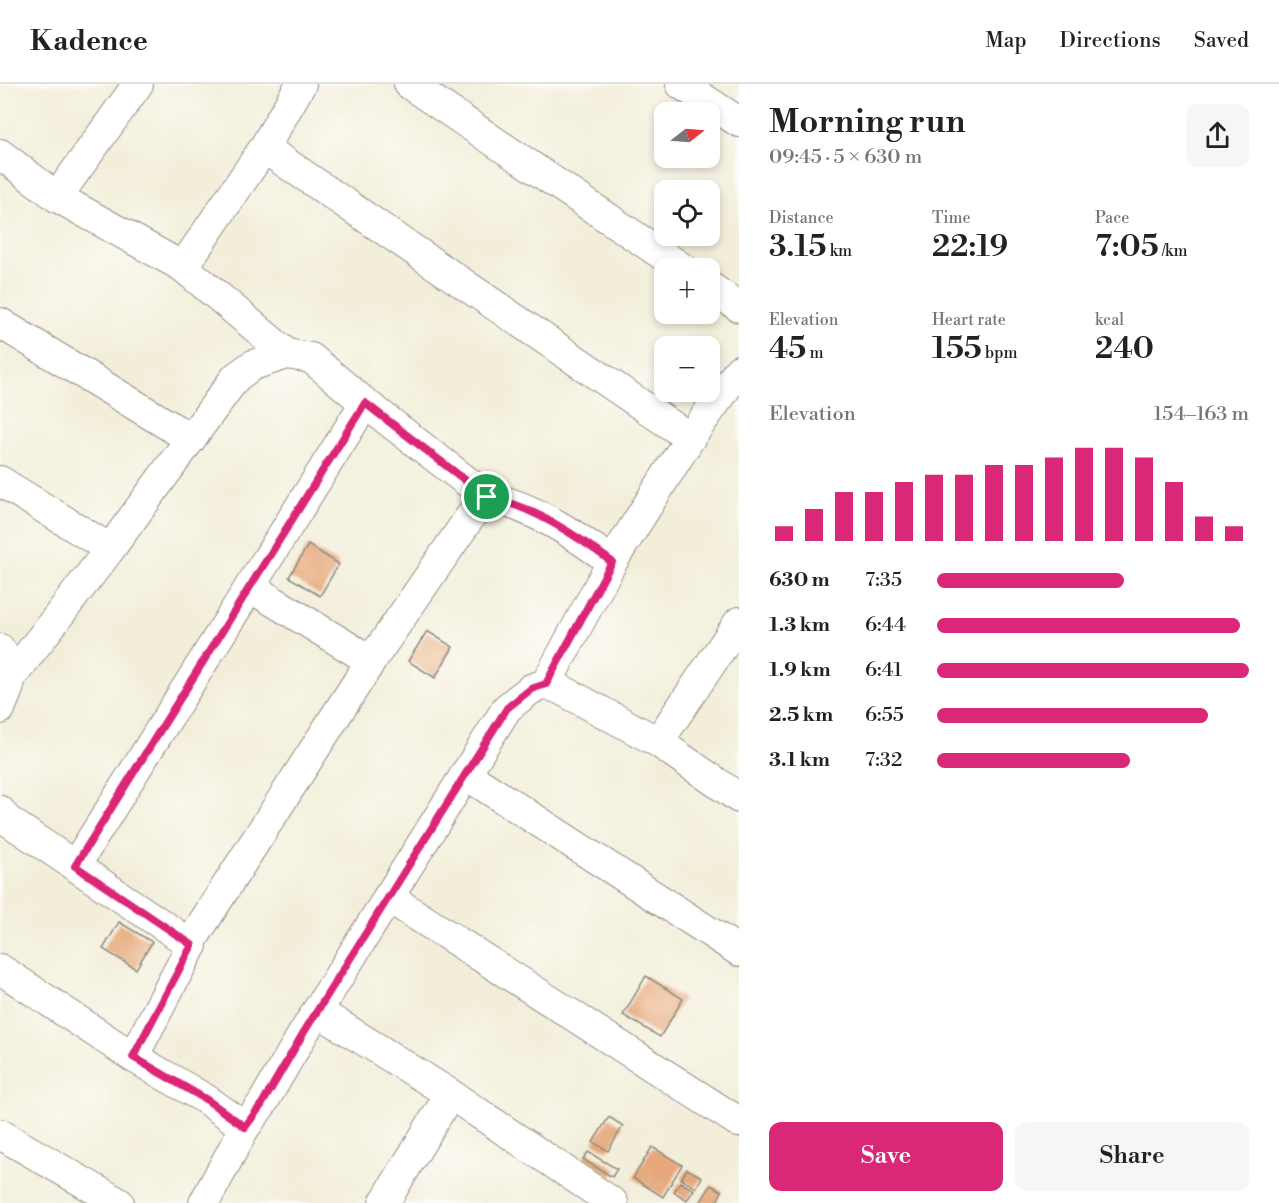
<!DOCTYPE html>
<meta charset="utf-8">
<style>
:root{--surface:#fff;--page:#f6f6f6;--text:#222;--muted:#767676;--line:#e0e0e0;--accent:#db2777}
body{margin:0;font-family:"Libre Bodoni",serif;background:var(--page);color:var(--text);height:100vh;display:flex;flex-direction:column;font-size:22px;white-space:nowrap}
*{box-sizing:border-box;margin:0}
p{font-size:20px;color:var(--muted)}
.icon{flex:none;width:33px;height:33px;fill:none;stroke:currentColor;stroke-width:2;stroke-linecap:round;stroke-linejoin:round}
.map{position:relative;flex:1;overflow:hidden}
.panel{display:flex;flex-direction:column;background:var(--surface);width:540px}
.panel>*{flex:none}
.needle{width:39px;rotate:73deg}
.fabs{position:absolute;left:654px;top:18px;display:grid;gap:12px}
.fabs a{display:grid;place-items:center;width:66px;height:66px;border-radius:12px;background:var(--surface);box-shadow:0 3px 9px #0003;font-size:30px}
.pin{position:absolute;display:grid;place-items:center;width:51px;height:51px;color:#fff;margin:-26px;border:3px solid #fff;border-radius:50%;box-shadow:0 2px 6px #0007}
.round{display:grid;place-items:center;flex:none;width:63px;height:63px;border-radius:12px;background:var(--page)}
.overview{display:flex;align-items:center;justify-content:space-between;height:102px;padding:0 30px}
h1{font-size:33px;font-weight:600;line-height:45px}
.metrics{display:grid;grid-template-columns:repeat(3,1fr);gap:9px;height:102px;padding:6px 30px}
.metrics div{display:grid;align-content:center}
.metrics b{font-size:30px;font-weight:600}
.metrics small{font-size:16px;font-weight:400}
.metrics p{font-size:16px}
.chart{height:168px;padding:12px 30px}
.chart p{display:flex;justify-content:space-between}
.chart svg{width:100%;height:108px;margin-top:6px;stroke:var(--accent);stroke-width:6}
.primary-button{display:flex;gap:12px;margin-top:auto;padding:12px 30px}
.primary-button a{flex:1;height:69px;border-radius:12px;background:var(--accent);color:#fff;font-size:24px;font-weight:600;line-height:69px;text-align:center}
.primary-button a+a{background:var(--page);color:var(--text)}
ul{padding:0 30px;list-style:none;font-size:20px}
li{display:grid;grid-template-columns:96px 72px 1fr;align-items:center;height:45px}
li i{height:15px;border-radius:8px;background:var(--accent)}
header{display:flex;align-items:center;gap:36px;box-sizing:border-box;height:84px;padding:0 30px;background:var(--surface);border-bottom:2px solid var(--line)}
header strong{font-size:28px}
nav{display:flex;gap:33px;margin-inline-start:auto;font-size:21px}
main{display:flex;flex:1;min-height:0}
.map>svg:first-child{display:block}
.building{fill:#e6a87a}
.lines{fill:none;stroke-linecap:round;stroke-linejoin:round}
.minor-casing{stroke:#8f8c82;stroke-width:32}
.minor{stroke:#fff;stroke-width:30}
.route-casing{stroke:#fff;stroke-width:12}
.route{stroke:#db2777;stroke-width:8}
</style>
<header>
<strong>Kadence</strong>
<nav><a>Map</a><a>Directions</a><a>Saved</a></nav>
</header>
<main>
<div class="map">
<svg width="739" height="1119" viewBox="0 0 739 1119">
<rect width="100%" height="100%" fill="#fdfcf7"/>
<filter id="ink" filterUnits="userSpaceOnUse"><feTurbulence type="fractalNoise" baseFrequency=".0167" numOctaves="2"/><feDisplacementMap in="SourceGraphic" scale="12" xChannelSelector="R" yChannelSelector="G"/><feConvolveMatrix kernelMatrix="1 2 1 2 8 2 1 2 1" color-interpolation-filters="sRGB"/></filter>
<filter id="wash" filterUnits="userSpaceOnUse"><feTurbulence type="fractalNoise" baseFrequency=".008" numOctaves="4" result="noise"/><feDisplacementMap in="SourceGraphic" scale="24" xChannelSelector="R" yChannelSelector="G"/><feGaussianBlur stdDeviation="1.35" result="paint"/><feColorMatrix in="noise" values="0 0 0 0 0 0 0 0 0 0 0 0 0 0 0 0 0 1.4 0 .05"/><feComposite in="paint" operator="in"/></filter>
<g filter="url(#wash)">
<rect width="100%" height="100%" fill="#f3eeda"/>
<g id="blocks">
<g class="building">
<polygon points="308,461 339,480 320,512 289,493"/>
<polygon points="427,547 453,563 435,594 408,577"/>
<polygon points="119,838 152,858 136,885 103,865"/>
<polygon points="646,892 683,915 660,953 623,931"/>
<polygon points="609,1033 623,1042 608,1067 593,1058"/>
<polygon points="652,1063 682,1081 663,1113 633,1094"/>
<polygon points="588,1068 617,1085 612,1093 583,1075"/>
<polygon points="687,1085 702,1093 696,1104 681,1095"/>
<polygon points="680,1098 694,1106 687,1116 674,1108"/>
<polygon points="711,1101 722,1107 716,1119 700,1119"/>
</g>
</g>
</g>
<g filter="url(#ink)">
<use href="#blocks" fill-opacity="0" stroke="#8f8c82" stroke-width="1.5"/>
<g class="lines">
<g class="minor-casing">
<g id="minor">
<polyline points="409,0 682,184"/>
<polyline points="681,0 739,38"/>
<polyline points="264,64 690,354"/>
<polyline points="0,70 57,113 183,183 287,270"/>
<polyline points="57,113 138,0"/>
<polyline points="183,183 264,64 301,0"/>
<polyline points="710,203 739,223"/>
<polyline points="0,239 191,355"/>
<polyline points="0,397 110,465"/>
<polyline points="612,478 690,354 739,286"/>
<polyline points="250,503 371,577"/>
<path d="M0,565C17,592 11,597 0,625"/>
<path d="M12,592L110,465L236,293L253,281L287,270L311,274L365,319L487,413C532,422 576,451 612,478L546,600"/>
<polyline points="658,658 739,538"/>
<polyline points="465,690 739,867"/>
<polyline points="0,727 7,736 192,861"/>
<polyline points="75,782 365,319"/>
<polyline points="388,813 739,1038"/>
<polyline points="0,885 133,973 207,1016 245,1043"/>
<polyline points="317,927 450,1010 613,1119"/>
<polyline points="133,973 192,861 192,856 371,577 479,420 487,413"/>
<polyline points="0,1050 119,1119"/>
<polyline points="204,1119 245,1043 262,1020 304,948 507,624 531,605 546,600 560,605 658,658 739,714"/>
<polyline points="384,1119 450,1010"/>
</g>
</g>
<use href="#minor" class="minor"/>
</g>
</g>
<g class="lines" filter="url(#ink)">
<g class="route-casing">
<path id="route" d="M365,319L487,413C532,422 576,451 612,478L546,600L531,605L507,624L304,948L262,1020L245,1043L207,1016L133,973L192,861L75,782Z"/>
</g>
<use href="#route" class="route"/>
</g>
</svg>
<div class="fabs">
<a><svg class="needle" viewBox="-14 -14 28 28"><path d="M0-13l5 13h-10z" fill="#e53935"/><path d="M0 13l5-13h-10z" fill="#767676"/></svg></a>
<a><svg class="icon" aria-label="locate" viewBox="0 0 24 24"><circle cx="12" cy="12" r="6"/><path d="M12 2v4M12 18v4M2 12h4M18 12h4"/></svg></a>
<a>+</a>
<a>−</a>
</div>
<div class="pin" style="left:487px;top:413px;background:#1e9e55"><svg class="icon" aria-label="arrive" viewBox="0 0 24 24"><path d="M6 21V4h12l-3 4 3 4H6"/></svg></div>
</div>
<section class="panel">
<div class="overview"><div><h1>Morning run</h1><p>09:45 · 5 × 630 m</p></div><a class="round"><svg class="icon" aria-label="share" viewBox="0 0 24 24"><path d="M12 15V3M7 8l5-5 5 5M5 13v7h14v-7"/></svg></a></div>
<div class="metrics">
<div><p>Distance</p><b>3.15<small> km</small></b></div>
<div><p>Time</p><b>22:19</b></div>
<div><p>Pace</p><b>7:05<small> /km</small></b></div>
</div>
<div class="metrics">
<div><p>Elevation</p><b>45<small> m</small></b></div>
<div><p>Heart rate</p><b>155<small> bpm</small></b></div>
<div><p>kcal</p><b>240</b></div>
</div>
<div class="chart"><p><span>Elevation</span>154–163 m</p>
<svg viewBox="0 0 160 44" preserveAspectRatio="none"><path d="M5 44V38M15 44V31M25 44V24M35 44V24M45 44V20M55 44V17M65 44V17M75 44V13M85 44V13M95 44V10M105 44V6M115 44V6M125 44V10M135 44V20M145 44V34M155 44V38"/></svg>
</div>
<ul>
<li><b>630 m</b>7:35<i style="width:60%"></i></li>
<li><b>1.3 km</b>6:44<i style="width:97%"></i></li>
<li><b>1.9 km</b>6:41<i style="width:100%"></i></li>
<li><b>2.5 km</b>6:55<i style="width:87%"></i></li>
<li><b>3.1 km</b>7:32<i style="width:62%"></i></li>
</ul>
<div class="primary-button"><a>Save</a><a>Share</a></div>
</section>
</main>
